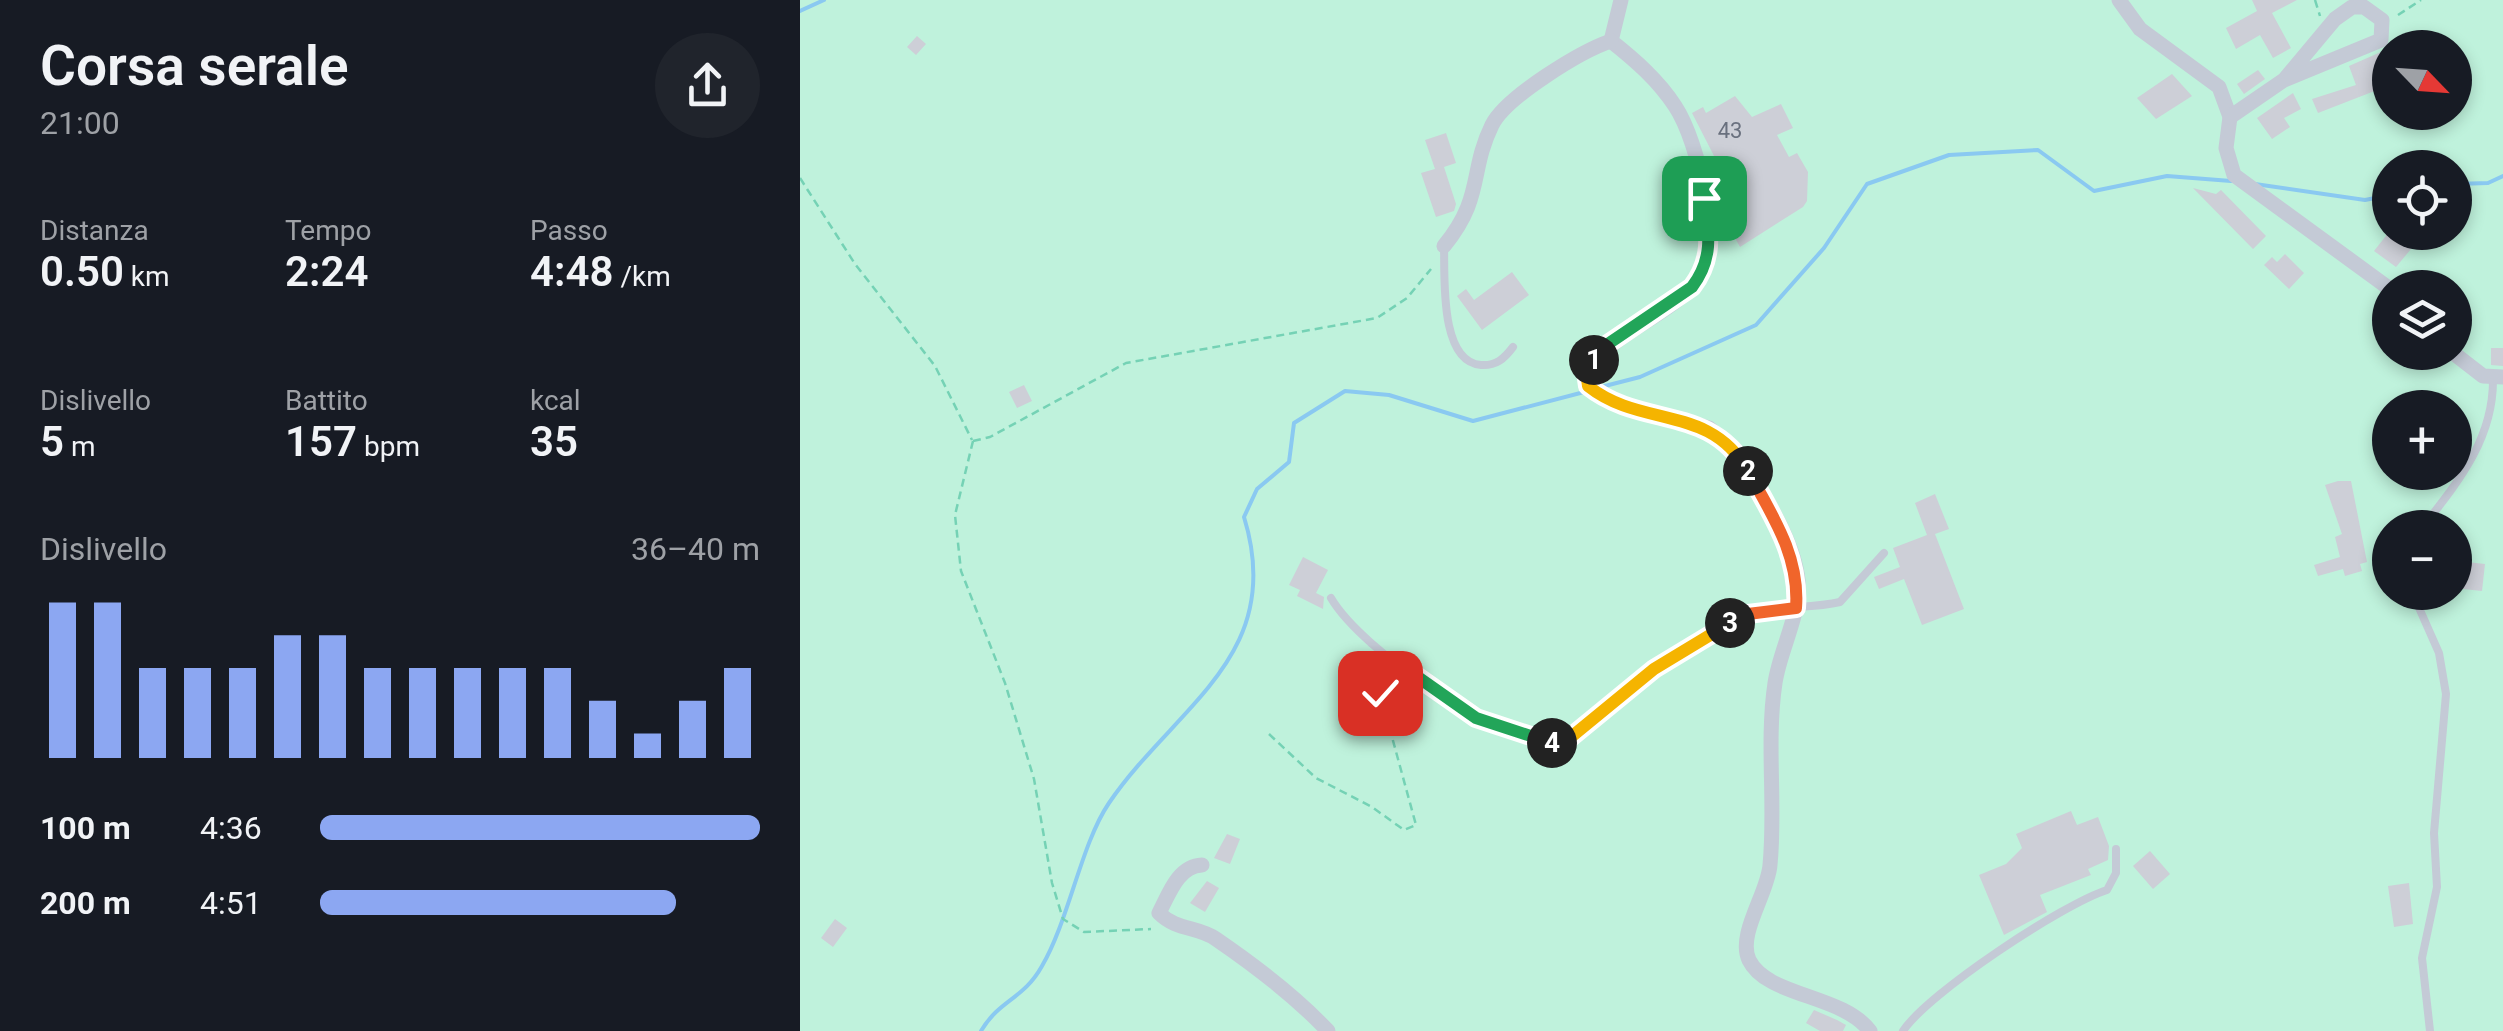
<!DOCTYPE html>
<html lang="it">
<meta charset="utf-8">
<style>
:root{--surface:#171b24;--page:#20242c;--text:#f1f3f6;--muted:#9ea1a6;--accent:#8ca7f2}
body{margin:0;font-family:Roboto,sans-serif;background:var(--page);color:var(--text);height:100vh;display:flex;flex-direction:column;font-size:38px;white-space:nowrap}
*{box-sizing:border-box;margin:0}
p{font-size:32px;color:var(--muted)}
.icon{flex:none;width:55px;height:55px;fill:none;stroke:currentColor;stroke-width:2;stroke-linecap:round;stroke-linejoin:round}
.map{position:relative;flex:1;overflow:hidden}
.sheet{display:flex;flex-direction:column;background:var(--surface);width:800px}
.sheet>*{flex:none}
.needle{width:65px;rotate:115deg}
.tools{position:absolute;left:1572px;top:30px;display:grid;gap:20px}
.tools a{display:grid;place-items:center;width:100px;height:100px;border-radius:50%;background:var(--surface);box-shadow:0 5px 15px #0003;font-size:50px}
.pin{position:absolute;display:grid;place-items:center;width:85px;height:85px;color:#fff;margin:-42px;border-radius:20px;box-shadow:0 5px 15px #0006}
.km{position:absolute;width:50px;height:50px;margin:-25px;border-radius:50%;background:#222;color:#fff;font-size:28px;line-height:50px;text-align:center}
.round{display:grid;place-items:center;flex:none;width:105px;height:105px;border-radius:52px;background:var(--page)}
.overview{display:flex;align-items:center;justify-content:space-between;height:170px;padding:0 40px}
h1{font-size:55px;font-weight:600;line-height:75px}
.stats{display:grid;grid-template-columns:repeat(3,1fr);gap:15px;height:170px;padding:10px 40px}
.stats div{display:grid;align-content:center}
.stats b{font-size:42px;font-weight:600}
.stats small{font-size:28px;font-weight:400}
.stats p{font-size:28px}
.chart{height:280px;padding:20px 40px}
.chart p{display:flex;justify-content:space-between}
.chart svg{width:100%;height:180px;margin-top:10px;stroke:var(--accent);stroke-width:6}
ul{padding:0 40px;list-style:none;font-size:32px}
li{display:grid;grid-template-columns:160px 120px 1fr;align-items:center;height:75px}
li i{height:25px;border-radius:12px;background:var(--accent)}
main{display:flex;flex:1;min-height:0}
.map>svg:first-child{display:block}
.green{fill:#bff2dc;fill-rule:evenodd}
.lines{fill:none;stroke-linecap:round;stroke-linejoin:round}
.stream{stroke:#8ac9f1;stroke-width:4}
.building{fill:#cdcfd7}
.path{stroke:#75d2b5;stroke-width:2.5;stroke-dasharray:8 5;stroke-linecap:butt}
.lane{stroke:#c4cad6;stroke-width:8}
.street{stroke:#c4cad6;stroke-width:15}
.split-1-casing{stroke:#fff;stroke-width:20}
.split-2-casing{stroke:#fff;stroke-width:20}
.split-3-casing{stroke:#fff;stroke-width:20}
.split-4-casing{stroke:#fff;stroke-width:20}
.split-5-casing{stroke:#fff;stroke-width:20}
.split-1{stroke:#22a559;stroke-width:12}
.split-2{stroke:#f5b400;stroke-width:12}
.split-3{stroke:#f0652b;stroke-width:12}
.split-4{stroke:#f5b400;stroke-width:12}
.split-5{stroke:#22a559;stroke-width:12}
.labels{text-anchor:middle;stroke-width:10;stroke-linejoin:round;paint-order:stroke}
.number-label{font-size:22px;fill:#69707e}
</style>
<main>
<section class="sheet">
<div class="overview"><div><h1>Corsa serale</h1><p>21:00</p></div><a class="round"><svg class="icon" aria-label="share" viewBox="0 0 24 24"><path d="M12 15V3M7 8l5-5 5 5M5 13v7h14v-7"/></svg></a></div>
<div class="stats">
<div><p>Distanza</p><b>0.50<small> km</small></b></div>
<div><p>Tempo</p><b>2:24</b></div>
<div><p>Passo</p><b>4:48<small> /km</small></b></div>
</div>
<div class="stats">
<div><p>Dislivello</p><b>5<small> m</small></b></div>
<div><p>Battito</p><b>157<small> bpm</small></b></div>
<div><p>kcal</p><b>35</b></div>
</div>
<div class="chart"><p><span>Dislivello</span>36–40 m</p>
<svg viewBox="0 0 160 44" preserveAspectRatio="none"><path d="M5 44V6M15 44V6M25 44V22M35 44V22M45 44V22M55 44V14M65 44V14M75 44V22M85 44V22M95 44V22M105 44V22M115 44V22M125 44V30M135 44V38M145 44V30M155 44V22"/></svg>
</div>
<ul>
<li><b>100 m</b>4:36<i style="width:100%"></i></li>
<li><b>200 m</b>4:51<i style="width:81%"></i></li>
</ul>
</section>
<div class="map">
<svg width="1703" height="1031" viewBox="0 0 1703 1031">
<rect width="100%" height="100%" fill="#f4f1f1"/>
<path class="green" d="M0,0H1703V1031H0ZM1590,48H1655V112H1590ZM1590,168H1655V232H1590ZM1590,288H1655V352H1590ZM1590,408H1655V472H1590ZM1590,528H1655V592H1590Z"/>
<g class="lines">
<g class="stream">
<polyline points="0,11 24,0"/>
<polyline points="1455,184 1565,200 1590,195"/>
<polyline points="1655,184 1688,183 1703,176"/>
<polyline points="797,388 840,377 956,325 1024,248 1067,184 1149,155 1238,150 1294,191 1367,176 1431,181"/>
<path d="M181,1031C200,999 223,1000 242,966C269,920 281,844 309,803C375,706 487,656 444,517L457,489L489,462L494,423L545,391L589,395L673,421L788,391"/>
</g>
</g>
<g class="building">
<polygon points="1452,0 1497,0 1472,13 1491,48 1473,58 1460,35 1436,49 1426,28 1457,11"/>
<polygon points="117,36 126,44 116,55 107,47"/>
<polygon points="1590,48 1590,85 1518,113 1512,99 1556,85 1549,66"/>
<polygon points="1458,70 1465,79 1444,94 1437,84"/>
<polygon points="1372,74 1392,96 1356,119 1337,98"/>
<polygon points="1493,93 1501,109 1484,118 1490,127 1472,139 1457,118"/>
<polygon points="935,96 952,117 981,104 993,128 977,135 989,157 997,153 1008,172 1007,201 1003,207 940,247 917,206 916,196 931,189 892,113 903,107 906,113"/>
<polygon points="646,133 656,163 644,167 656,204 654,211 636,217 621,173 635,169 625,140"/>
<polygon points="1393,188 1416,194 1421,190 1466,236 1453,249"/>
<polygon points="1589,232 1611,249 1596,267 1574,251"/>
<polygon points="1485,254 1504,273 1489,289 1464,265 1472,257 1477,262"/>
<polygon points="712,272 729,295 682,330 657,296 666,289 674,300"/>
<polygon points="1691,348 1703,348 1703,366 1691,365"/>
<polygon points="224,385 232,401 217,408 209,392"/>
<polygon points="1538,481 1551,481 1567,562 1560,564 1562,571 1545,576 1543,569 1518,576 1514,565 1540,557 1535,537 1542,534 1525,485"/>
<polygon points="1135,494 1149,529 1135,534 1164,609 1122,625 1104,579 1079,589 1074,577 1100,567 1093,548 1127,535 1115,503"/>
<polygon points="503,557 528,570 516,593 524,597 523,609 497,596 500,590 489,585"/>
<polygon points="1667,562 1685,564 1682,591 1663,589"/>
<polygon points="1271,811 1277,825 1298,817 1309,846 1308,860 1288,869 1291,875 1240,895 1247,912 1204,935 1179,875 1206,864 1222,848 1216,834"/>
<polygon points="427,834 440,839 430,864 414,858"/>
<polygon points="1350,851 1370,874 1353,889 1333,866"/>
<polygon points="407,881 419,888 405,912 390,903"/>
<polygon points="1609,883 1613,924 1594,927 1588,886"/>
<polygon points="35,919 47,928 33,947 21,938"/>
<polygon points="1014,1010 1037,1020 1046,1025 1043,1031 1020,1031 1006,1023"/>
</g>
<g class="lines">
<g class="path">
<polyline points="1515,0 1520,16"/>
<polyline points="1598,15 1621,0"/>
<polyline points="0,178 55,264 135,366 172,440"/>
<polyline points="173,441 155,515 161,571 205,683 234,779 252,883 263,919 284,932 351,929"/>
<polyline points="173,441 190,437 326,363 577,318 607,298 631,269"/>
<polyline points="469,734 516,778 572,807 604,830 616,825 580,693 580,668"/>
</g>
<g class="lane">
<path d="M644,246C645,275 639,362 681,365C696,366 704,359 713,347"/>
<path d="M1622,528C1658,482 1694,439 1693,378"/>
<polyline points="1612,592 1639,653 1646,694 1634,833 1637,887 1622,958 1630,1031"/>
<path d="M531,598C562,651 701,746 765,742C816,698 884,635 949,614C978,605 1010,609 1040,602L1084,553"/>
<path d="M1103,1031C1128,993 1263,904 1307,890L1316,873V849"/>
</g>
<g class="street">
<path d="M821,0L811,41C835,60 858,80 875,106C899,142 926,254 892,287C859,320 813,333 786,372L789,387L806,400L909,428L936,450C958,488 993,535 998,580C1001,614 980,649 975,683C966,743 976,805 970,865C968,893 937,934 949,960C967,997 1042,994 1070,1031"/>
<polyline points="1319,0 1340,29 1419,87 1430,117 1426,148 1434,175 1590,289"/>
<polyline points="1430,117 1484,80 1535,19 1552,7 1564,7 1582,20 1581,40 1484,80"/>
<path d="M644,246C684,197 669,172 692,125C706,97 781,51 811,41"/>
<polyline points="1652,352 1683,376 1703,377"/>
<path d="M402,865C378,866 369,894 359,913C377,931 397,926 416,939C454,965 496,997 528,1031"/>
</g>
</g>
<g class="lines">
<g class="split-1-casing">
<path id="split-1" d="M794,360L802,348L892,287C914,258 909,233 904,198"/>
</g>
<g class="split-2-casing">
<path id="split-2" d="M794,360L786,372L788,386C842,429 909,403 948,471"/>
</g>
<g class="split-3-casing">
<path id="split-3" d="M930,623L948,614L996,608C1000,556 972,515 948,471"/>
</g>
<g class="split-4-casing">
<polyline id="split-4" points="752,743 765,742 854,669 930,623"/>
</g>
<g class="split-5-casing">
<polyline id="split-5" points="580,693 580,668 595,661 676,718 752,743"/>
</g>
<use href="#split-1" class="split-1"/>
<use href="#split-2" class="split-2"/>
<use href="#split-3" class="split-3"/>
<use href="#split-4" class="split-4"/>
<use href="#split-5" class="split-5"/>
</g>
<g class="labels">
<g class="number-label">
<text x="930" y="138">43</text>
</g>
</g>
</svg>
<div class="tools">
<a><svg class="needle" viewBox="-14 -14 28 28"><path d="M0-13l5 13h-10z" fill="#e53935"/><path d="M0 13l5-13h-10z" fill="#9ea1a6"/></svg></a>
<a><svg class="icon" aria-label="locate" viewBox="0 0 24 24"><circle cx="12" cy="12" r="6"/><path d="M12 2v4M12 18v4M2 12h4M18 12h4"/></svg></a>
<a><svg class="icon" aria-label="layers" viewBox="0 0 24 24"><path d="M12 4l9 5-9 5-9-5zM3 14l9 5 9-5"/></svg></a>
<a>+</a>
<a>−</a>
</div>
<div class="pin" style="left:904px;top:198px;background:#1e9e55"><svg class="icon" aria-label="arrive" viewBox="0 0 24 24"><path d="M6 21V4h12l-3 4 3 4H6"/></svg></div>
<div class="pin" style="left:580px;top:693px;background:#d93025"><svg class="icon" aria-label="check" viewBox="0 0 24 24"><path d="M5 12l5 5 9-10"/></svg></div>
<b class="km" style="left:794px;top:360px">1</b>
<b class="km" style="left:948px;top:471px">2</b>
<b class="km" style="left:930px;top:623px">3</b>
<b class="km" style="left:752px;top:743px">4</b>
</div>
</main>
